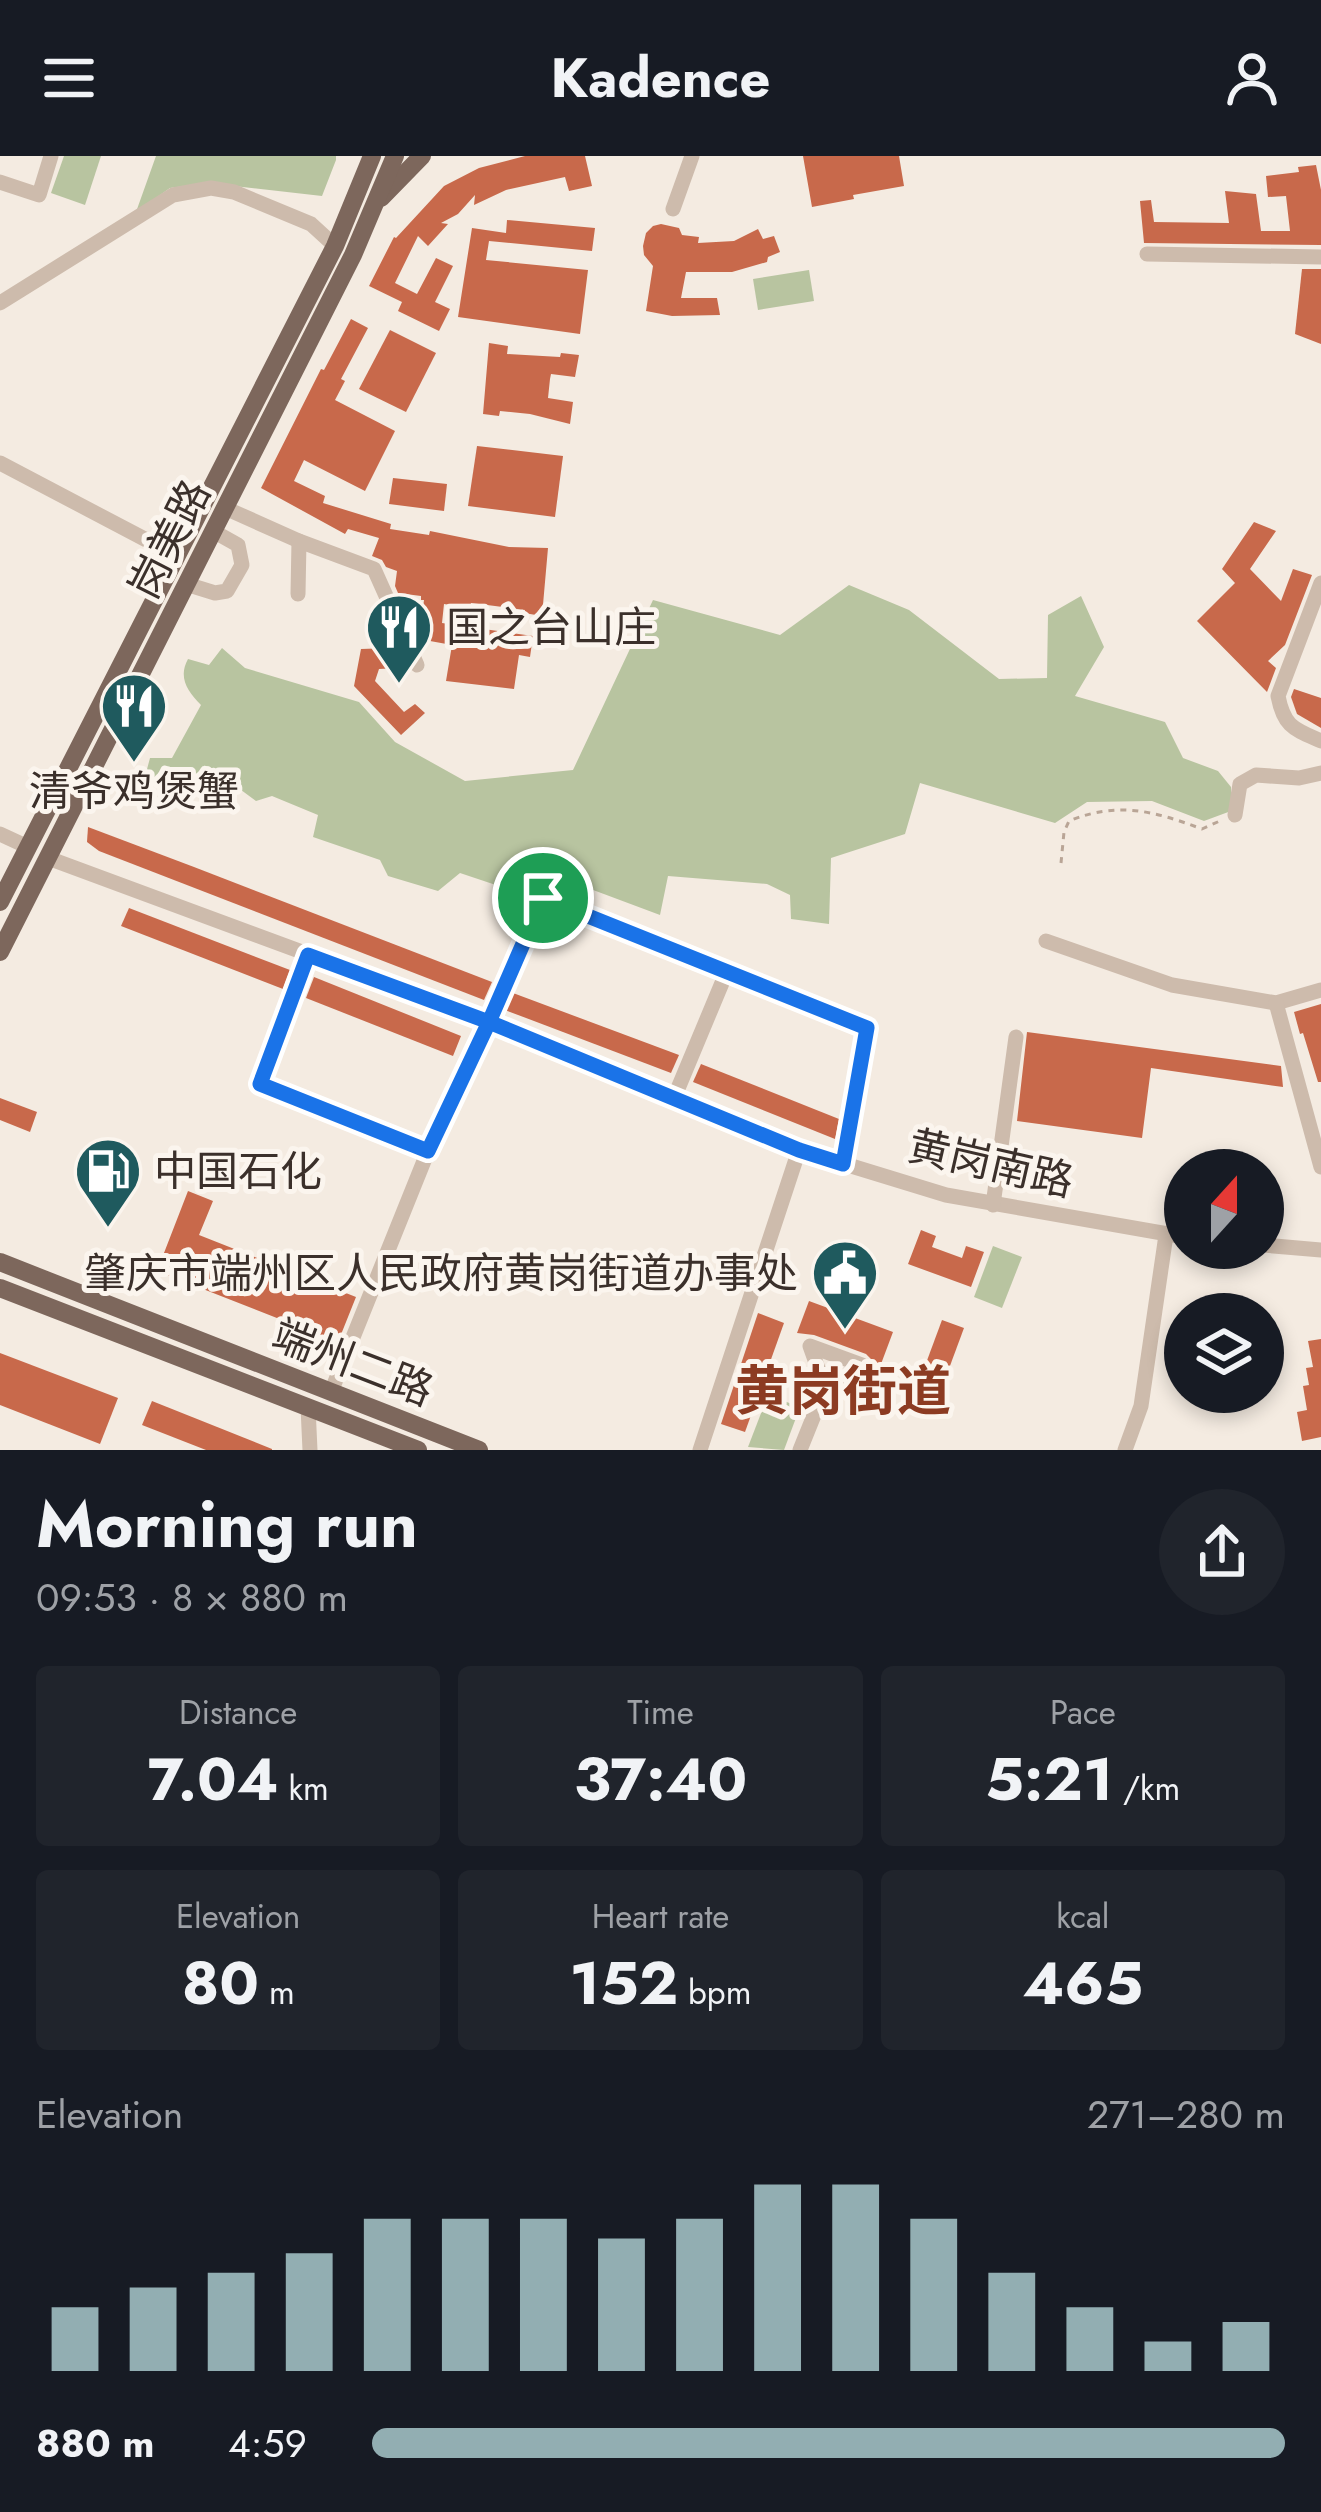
<!DOCTYPE html>
<meta charset="utf-8">
<style>
:root{--surface:#171b24;--page:#20242c;--text:#f1f3f6;--muted:#9ea1a6;--accent:#92aeb2}
body{margin:0;font-family:Jost,"Noto Sans SC",sans-serif;background:var(--page);color:var(--text);height:100vh;display:flex;flex-direction:column;font-size:45px;white-space:nowrap}
*{box-sizing:border-box;margin:0}
p{font-size:39px;color:var(--muted)}
.icon{flex:none;width:66px;height:66px;fill:none;stroke:currentColor;stroke-width:2;stroke-linecap:round;stroke-linejoin:round}
.map{position:relative;height:1294px;overflow:hidden}
.sheet{display:flex;flex-direction:column;background:var(--surface);flex:1}
.sheet>*{flex:none}
.needle{width:78px;rotate:21deg}
.fabs{position:absolute;left:1164px;top:993px;display:grid;gap:24px}
.fabs a{display:grid;place-items:center;width:120px;height:120px;border-radius:50%;background:var(--surface);box-shadow:0 6px 18px #0003;font-size:60px}
.pin{position:absolute;display:grid;place-items:center;width:102px;height:102px;color:#fff;margin:-51px;border:6px solid #fff;border-radius:50%;box-shadow:0 3px 12px #0007}
.round{display:grid;place-items:center;flex:none;width:126px;height:126px;border-radius:63px;background:var(--page)}
.head{display:flex;align-items:center;justify-content:space-between;height:204px;padding:0 36px}
h1{font-size:66px;font-weight:700;line-height:90px}
.figures{display:grid;grid-template-columns:repeat(3,1fr);gap:18px;height:204px;padding:12px 36px}
.figures div{display:grid;align-content:center;border-radius:12px;background:var(--page);text-align:center}
.figures b{font-size:60px;font-weight:700}
.figures small{font-size:33px;font-weight:400}
.figures p{font-size:33px}
.chart{height:336px;padding:24px 36px}
.chart p{display:flex;justify-content:space-between}
.chart svg{width:100%;height:216px;margin-top:12px;stroke:var(--accent);stroke-width:6}
ul{padding:0 36px;list-style:none;font-size:39px}
li{display:grid;grid-template-columns:192px 144px 1fr;align-items:center;height:90px}
li i{height:30px;border-radius:15px;background:var(--accent)}
header{display:flex;justify-content:space-between;align-items:center;height:156px;padding:0 36px;background:var(--surface);font-size:54px;font-weight:700}
.map>svg:first-child{display:block}
.green{fill:#b8c4a0}
.building{fill:#c8694b}
.lines{fill:none;stroke-linecap:round;stroke-linejoin:round}
.path{stroke:#b9a596;stroke-width:3;stroke-dasharray:6 6;stroke-linecap:butt}
.minor{stroke:#cdbbac;stroke-width:15}
.major{stroke:#7d675c;stroke-width:18}
.route-casing{stroke:#fff;stroke-width:24}
.route{stroke:#1a73e8;stroke-width:15}
.labels{text-anchor:middle;stroke-width:10;stroke-linejoin:round;paint-order:stroke}
.street-label{font-size:42px;fill:#3b302b;stroke:#fbf5ee}
.poi-label{font-size:42px;fill:#3b302b;stroke:#fbf5ee;text-anchor:start}
.district-label{font-size:54px;font-weight:bold;fill:#8c3b22;stroke:#fbf5ee}
</style>
<header><svg class="icon" aria-label="menu" viewBox="0 0 24 24"><path d="M4 6h16M4 12h16M4 18h16"/></svg>Kadence<svg class="icon" aria-label="person" viewBox="0 0 24 24"><circle cx="12" cy="8" r="4"/><path d="M4 21q1-7 8-7t8 7"/></svg></header>
<div class="map">
<svg width="1321" height="1294" viewBox="0 0 1321 1294">
<rect width="100%" height="100%" fill="#f4ebe1"/>
<g class="green">
<polygon points="64,0 101,0 85,49 51,37"/>
<polygon points="156,0 336,0 336,4 322,40 207,27 170,32 136,56"/>
<polygon points="809,114 814,145 758,154 753,123"/>
<path d="M849,429L909,454L999,523L1047,522L1048,459L1081,440L1104,491L1075,540L1165,566L1183,602L1218,615L1231,631V655L1204,665L1152,645L1087,646L1055,667L920,627L905,678L831,702L829,768L791,763L790,739L767,728L668,720L660,759L545,716L532,741L460,717L438,735L388,720L380,704L313,681L318,659L272,640L256,645L237,631L180,618L169,633L146,617L150,602H172L201,549C187,535 178,521 188,503L209,509L222,492L245,512L359,546L395,586L465,625L573,614L653,444L780,479Z"/>
<polygon points="993,1090 1022,1101 1002,1152 974,1141"/>
<polygon points="768,1239 800,1251 784,1294 748,1291"/>
</g>
<g class="building">
<polygon points="525,0 585,0 592,30 569,35 565,21 506,34 474,49 475,39 458,58 441,67 448,68 428,90 418,80 395,127 417,138 436,102 453,110 435,146 450,153 439,175 398,155 402,146 369,130 394,81 396,82 444,30 479,12"/>
<polygon points="803,0 899,0 904,30 853,39 854,43 812,51"/>
<polygon points="1316,9 1321,34 1321,89 1144,87 1140,45 1151,44 1154,66 1229,67 1225,35 1256,38 1261,75 1290,75 1286,40 1268,41 1266,20 1299,16 1298,11"/>
<polygon points="507,64 595,72 592,95 489,85 486,104 588,114 580,178 458,161 472,72 506,77"/>
<polygon points="661,68 679,72 682,79 699,81 698,87 734,85 758,73 763,83 774,80 780,96 768,101 767,106 732,116 686,116 681,142 717,142 720,159 672,160 646,155 653,110 644,99 643,90 646,77 653,70"/>
<polygon points="1302,113 1321,113 1321,188 1295,178"/>
<polygon points="351,163 368,172 341,223 345,225 335,244 395,275 365,335 304,304 294,325 325,340 323,347 391,368 390,373 429,379 430,375 509,391 548,392 542,460 524,457 525,454 495,450 471,447 470,452 444,448 442,467 533,480 530,501 519,499 514,533 446,525 452,489 419,483 424,444 421,444 421,440 398,437 395,430 397,415 386,411 382,404 372,400 379,382 348,373 345,378 261,332 321,213 324,214"/>
<polygon points="390,174 436,197 406,256 359,233"/>
<polygon points="489,187 508,190 507,198 560,201 561,197 579,199 575,221 551,218 550,223 548,242 573,246 570,268 530,258 500,255 499,260 483,258"/>
<polygon points="477,290 563,300 555,361 468,350"/>
<polygon points="393,322 447,328 444,355 389,348"/>
<polygon points="1254,366 1276,375 1250,413 1281,445 1293,413 1312,419 1285,489 1268,505 1276,512 1267,536 1197,465 1235,427 1222,413"/>
<polygon points="390,492 399,512 379,513 375,525 404,556 415,548 425,557 401,579 354,530 361,493"/>
<polygon points="1294,533 1321,542 1321,572 1297,558 1291,541"/>
<polygon points="88,671 194,711 492,826 484,844 99,695 87,686"/>
<polygon points="129,752 290,814 283,833 121,770"/>
<polygon points="314,821 461,880 453,900 306,842"/>
<polygon points="513,837 679,899 671,917 505,854"/>
<polygon points="1321,848 1321,926 1318,926 1303,877 1300,878 1294,856"/>
<polygon points="1027,876 1281,910 1283,931 1151,912 1142,982 1017,965"/>
<polygon points="701,908 839,963 835,983 693,926"/>
<polygon points="0,942 37,956 30,976 0,964"/>
<polygon points="188,1035 213,1045 199,1079 356,1141 338,1186 157,1115"/>
<polygon points="921,1074 936,1080 932,1091 962,1102 966,1090 984,1096 971,1131 908,1108"/>
<polygon points="809,1145 893,1176 881,1208 873,1205 866,1198 814,1179 797,1177"/>
<polygon points="758,1157 784,1167 745,1276 721,1268"/>
<polygon points="942,1164 964,1172 944,1226 922,1218"/>
<polygon points="1321,1183 1321,1281 1302,1285 1297,1256 1307,1254 1303,1230 1309,1229 1306,1212 1313,1211 1308,1185"/>
<polygon points="0,1197 118,1242 100,1288 0,1249"/>
<polygon points="152,1245 272,1293 272,1294 206,1294 142,1269"/>
</g>
<g class="lines">
<path class="path" d="M1061,707L1064,676L1069,665C1118,645 1154,655 1202,673L1222,664"/>
<g class="minor">
<polyline points="0,26 39,39 51,0"/>
<polyline points="673,53 692,0"/>
<polyline points="1147,98 1321,101"/>
<polyline points="0,147 173,39 211,32 234,36 311,68 335,90"/>
<polyline points="0,307 177,400"/>
<polyline points="225,352 299,385"/>
<path d="M1321,427L1278,540C1284,571 1294,573 1321,585"/>
<polyline points="186,428 215,437 227,435 242,409 238,389 213,375"/>
<polyline points="298,438 299,385 374,413 417,509"/>
<polyline points="1235,659 1240,628 1256,619 1299,622 1321,617"/>
<polyline points="0,678 28,691"/>
<polyline points="48,702 489,865 799,994 946,1039 1185,1081"/>
<polyline points="1046,785 1172,829 1276,847 1321,834"/>
<polyline points="309,799 260,928 428,995"/>
<polyline points="1276,847 1321,1011"/>
<polyline points="674,942 727,815"/>
<polyline points="993,1049 1016,881"/>
<polyline points="1263,1089 1321,1094"/>
<polyline points="331,1236 428,995 543,742 867,872 843,1008"/>
<polyline points="308,1251 310,1294"/>
<polyline points="700,1294 799,994"/>
<polyline points="800,1294 825,1232 862,1209 810,1190 825,1232"/>
<polyline points="1125,1294 1141,1250 1166,1079"/>
</g>
<g class="major">
<polyline points="381,42 422,0"/>
<polyline points="0,746 335,90 372,0"/>
<polyline points="0,796 353,99 395,0"/>
<polyline points="0,1106 479,1294"/>
<polyline points="0,1132 418,1294"/>
</g>
</g>
<g class="lines">
<g class="route-casing">
<polyline id="route" points="543,742 489,866 308,799 260,928 428,995 489,866 799,994 843,1008 867,872 543,742"/>
</g>
<use href="#route" class="route"/>
</g>
<defs>
<g id="restaurant-pin" transform="scale(3.45)"><path d="M0 17L-7.5 6A9.5 9.5 0 1 1 7.5 6Z" fill="#1f5a5e" stroke="#fbf5ee"/><path d="M-5-6h1v4h1v-4h1v4h1v-4h1v5L-1.5 .5V6h-2V.5L-5-1ZM5-6V6H3V1.5H1.5Q1.5-4 5-6Z" fill="#fff"/></g>
<g id="fuel-pin" transform="scale(3.45)"><path d="M0 17L-7.5 6A9.5 9.5 0 1 1 7.5 6Z" fill="#1f5a5e" stroke="#fbf5ee"/><path d="M-5.5-6h7V0h2V4h1.3V-2.5L3-4.5l.8-.8L6-3V5H2.5V1h-1V6h-7ZM-4.2-4.7v3.2H.2V-4.7Z" fill="#fff"/></g>
<g id="civic-pin" transform="scale(3.45)"><path d="M0 17L-7.5 6A9.5 9.5 0 1 1 7.5 6Z" fill="#1f5a5e" stroke="#fbf5ee"/><path d="M-.6-6.5H3V-4.5H.6V-3L4-1V1h2V6H-6V1h2V-1L-.6-3ZM-1.2 2.5V6h2.4V2.5Z" fill="#fff"/></g>
</defs>
<g fill-rule="evenodd">
<use href="#restaurant-pin" x="399" y="471"/>
<use href="#restaurant-pin" x="134" y="550"/>
<use href="#fuel-pin" x="108" y="1015"/>
<use href="#civic-pin" x="845" y="1117"/>
</g>
<g class="labels">
<g class="street-label">
<text transform="translate(169 383) rotate(-63)" y="15">岗美路</text>
<text transform="translate(991 1007) rotate(13)" y="15">黄岗南路</text>
<text transform="translate(353 1206) rotate(21)" y="15">端州二路</text>
</g>
<g class="poi-label">
<text x="446" y="486">国之台山庄</text>
<text x="134" y="650" text-anchor="middle">清爷鸡煲蟹</text>
<text x="154" y="1030">中国石化</text>
<text x="798" y="1132" text-anchor="end">肇庆市端州区人民政府黄岗街道办事处</text>
</g>
<g class="district-label">
<text x="843" y="1254">黄岗街道</text>
</g>
</g>
</svg>
<div class="fabs">
<a><svg class="needle" viewBox="-14 -14 28 28"><path d="M0-13l5 13h-10z" fill="#e53935"/><path d="M0 13l5-13h-10z" fill="#9ea1a6"/></svg></a>
<a><svg class="icon" aria-label="layers" viewBox="0 0 24 24"><path d="M12 4l9 5-9 5-9-5zM3 14l9 5 9-5"/></svg></a>
</div>
<div class="pin" style="left:543px;top:742px;background:#1e9e55"><svg class="icon" aria-label="arrive" viewBox="0 0 24 24"><path d="M6 21V4h12l-3 4 3 4H6"/></svg></div>
</div>
<section class="sheet">
<div class="head"><div><h1>Morning run</h1><p>09:53 · 8 × 880 m</p></div><a class="round"><svg class="icon" aria-label="share" viewBox="0 0 24 24"><path d="M12 15V3M7 8l5-5 5 5M5 13v7h14v-7"/></svg></a></div>
<div class="figures">
<div><p>Distance</p><b>7.04<small> km</small></b></div>
<div><p>Time</p><b>37:40</b></div>
<div><p>Pace</p><b>5:21<small> /km</small></b></div>
</div>
<div class="figures">
<div><p>Elevation</p><b>80<small> m</small></b></div>
<div><p>Heart rate</p><b>152<small> bpm</small></b></div>
<div><p>kcal</p><b>465</b></div>
</div>
<div class="chart"><p><span>Elevation</span>271–280 m</p>
<svg viewBox="0 0 160 44" preserveAspectRatio="none"><path d="M5 44V31M15 44V27M25 44V24M35 44V20M45 44V13M55 44V13M65 44V13M75 44V17M85 44V13M95 44V6M105 44V6M115 44V13M125 44V24M135 44V31M145 44V38M155 44V34"/></svg>
</div>
<ul>
<li><b>880 m</b>4:59<i style="width:100%"></i></li>
</ul>
</section>
